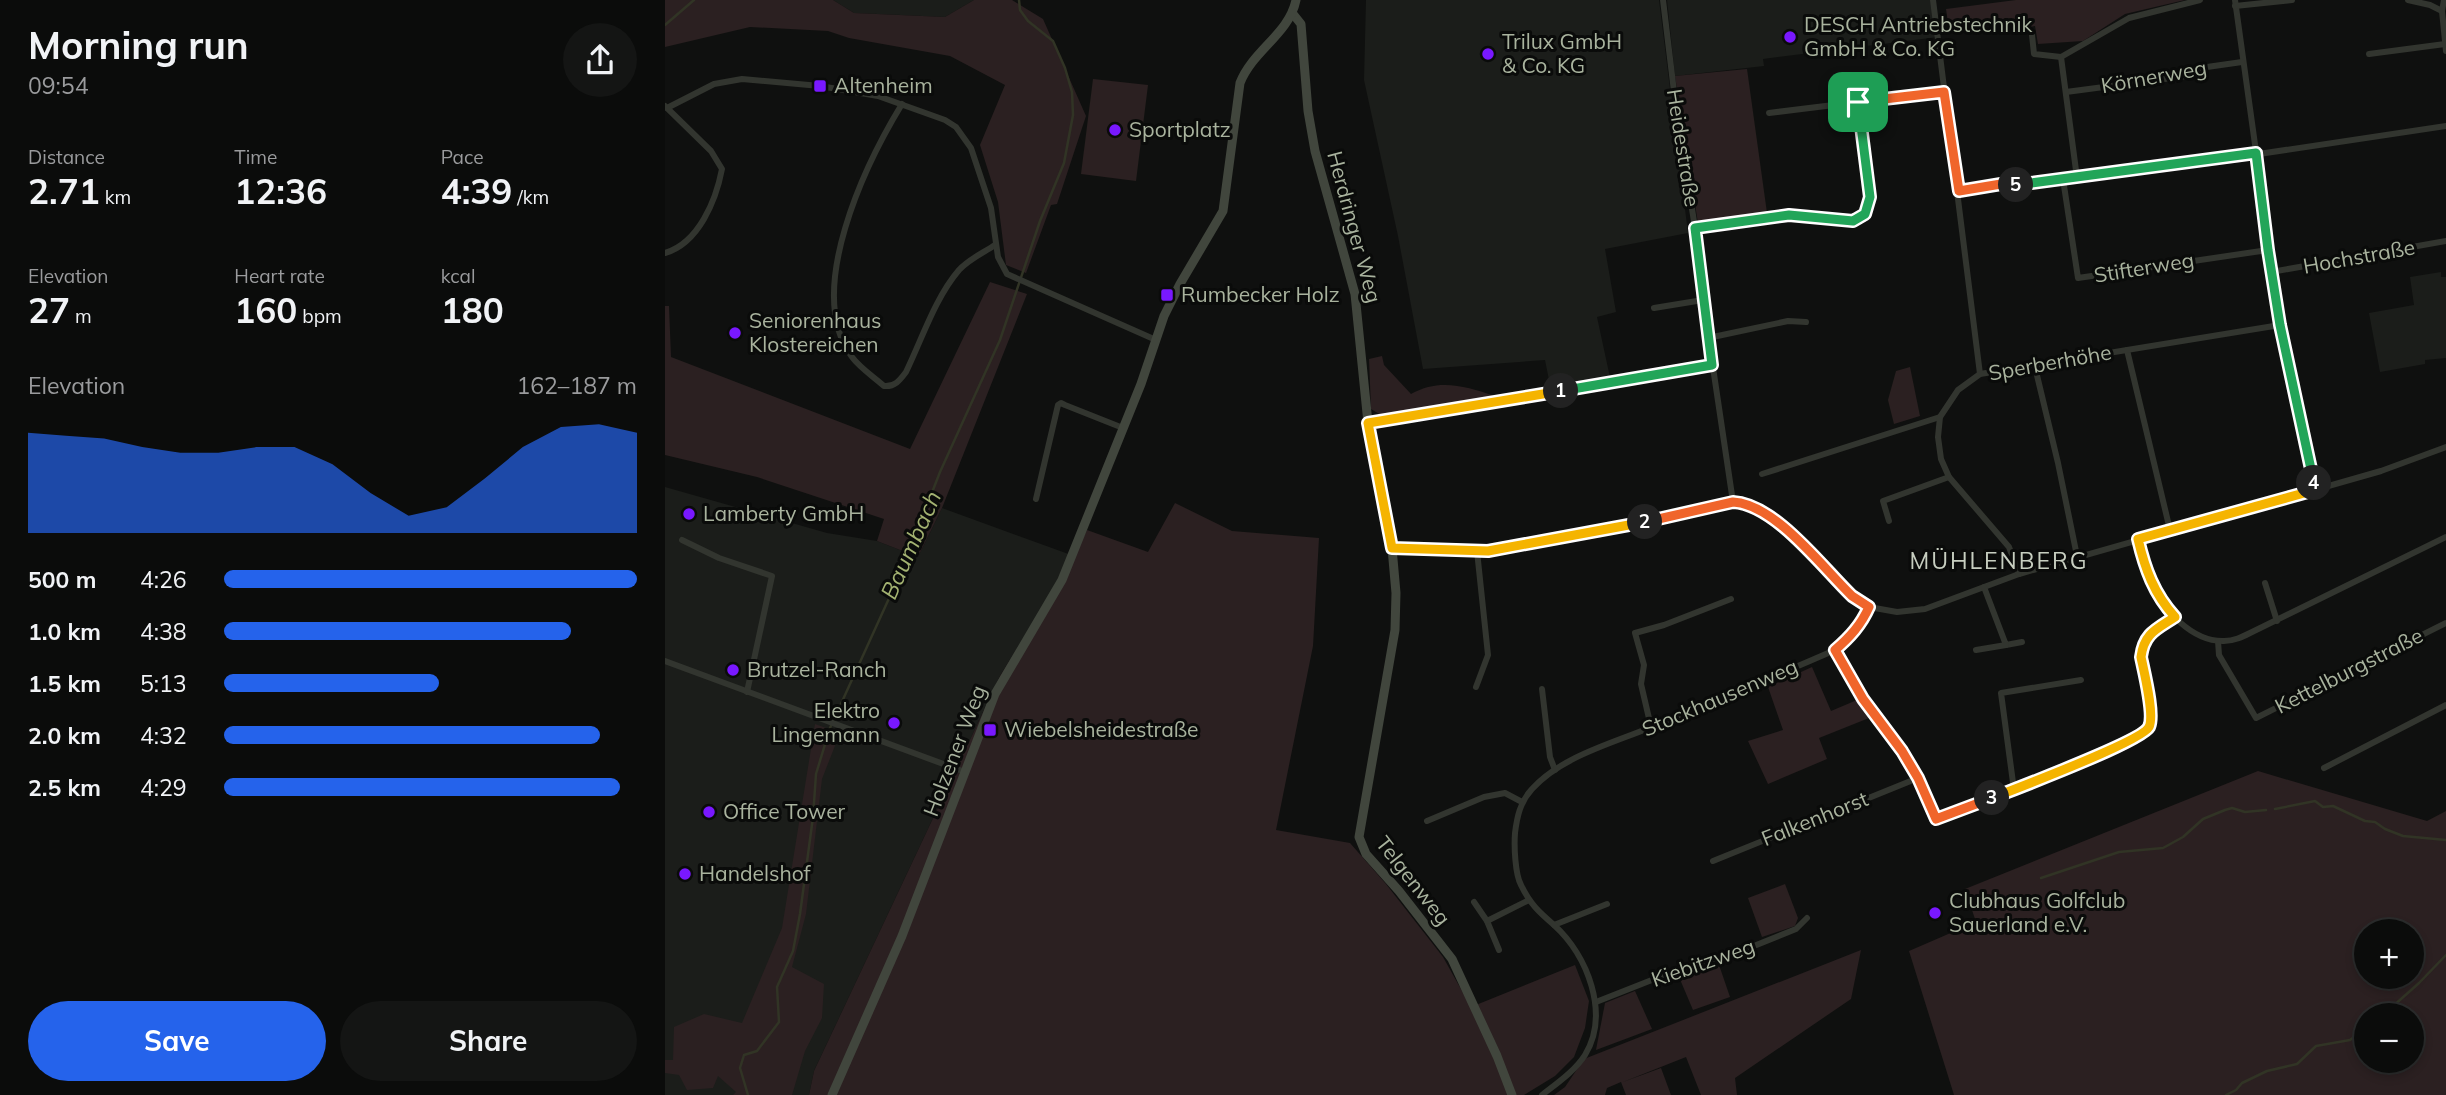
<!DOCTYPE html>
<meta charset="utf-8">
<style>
:root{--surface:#0b0c0b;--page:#141514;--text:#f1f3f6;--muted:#9a9b9d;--line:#2b2c2c;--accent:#2563eb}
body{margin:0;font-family:Mulish,sans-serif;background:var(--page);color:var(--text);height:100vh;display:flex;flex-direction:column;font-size:26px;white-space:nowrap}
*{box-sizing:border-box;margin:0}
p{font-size:23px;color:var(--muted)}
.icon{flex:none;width:38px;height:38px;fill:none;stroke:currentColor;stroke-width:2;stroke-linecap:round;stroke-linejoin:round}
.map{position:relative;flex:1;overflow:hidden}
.panel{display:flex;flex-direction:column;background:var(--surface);width:665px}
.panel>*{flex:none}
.controls{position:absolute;left:1689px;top:919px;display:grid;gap:14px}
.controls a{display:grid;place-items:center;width:70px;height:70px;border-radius:50%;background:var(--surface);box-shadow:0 4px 10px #0003,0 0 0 2px var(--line);font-size:35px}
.pin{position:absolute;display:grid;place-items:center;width:60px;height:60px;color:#fff;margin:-30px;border-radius:14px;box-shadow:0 4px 10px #0006}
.km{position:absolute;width:35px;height:35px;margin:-18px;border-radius:50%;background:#222;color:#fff;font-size:19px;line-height:35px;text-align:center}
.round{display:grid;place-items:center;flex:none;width:74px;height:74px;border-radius:37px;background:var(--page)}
.head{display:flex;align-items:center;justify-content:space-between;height:119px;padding:0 28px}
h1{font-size:38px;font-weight:700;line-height:52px}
.metrics{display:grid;grid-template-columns:repeat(3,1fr);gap:10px;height:119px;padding:7px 28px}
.metrics div{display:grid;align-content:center}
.metrics b{font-size:35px;font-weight:700}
.metrics small{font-size:19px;font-weight:400}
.metrics p{font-size:19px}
.chart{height:196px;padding:14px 28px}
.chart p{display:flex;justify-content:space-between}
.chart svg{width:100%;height:126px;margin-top:7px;fill:var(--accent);opacity:.7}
.cta{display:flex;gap:14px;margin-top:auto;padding:14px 28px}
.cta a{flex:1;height:80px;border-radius:42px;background:var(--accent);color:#fff;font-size:28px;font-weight:700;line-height:80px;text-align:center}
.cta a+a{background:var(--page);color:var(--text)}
ul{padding:0 28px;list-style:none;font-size:23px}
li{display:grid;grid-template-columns:112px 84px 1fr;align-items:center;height:52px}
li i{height:18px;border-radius:9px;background:var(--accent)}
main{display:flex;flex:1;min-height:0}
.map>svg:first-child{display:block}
.built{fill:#1b1d1a}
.green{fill:#2b2021;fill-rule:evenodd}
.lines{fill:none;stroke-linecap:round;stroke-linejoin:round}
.stream{stroke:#313425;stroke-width:2.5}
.minor{stroke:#32352f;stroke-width:6}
.secondary{stroke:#41463d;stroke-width:9}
.split-1-casing{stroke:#fff;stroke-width:14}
.split-2-casing{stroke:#fff;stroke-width:14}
.split-3-casing{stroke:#fff;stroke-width:14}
.split-4-casing{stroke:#fff;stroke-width:14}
.split-5-casing{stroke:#fff;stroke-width:14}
.split-6-casing{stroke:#fff;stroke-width:14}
.split-1{stroke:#22a559;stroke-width:9}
.split-2{stroke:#f5b400;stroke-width:9}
.split-3{stroke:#f0652b;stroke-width:9}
.split-4{stroke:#f5b400;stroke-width:9}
.split-5{stroke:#22a559;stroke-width:9}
.split-6{stroke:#f0652b;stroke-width:9}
.poi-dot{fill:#7918ff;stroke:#0a0b0a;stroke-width:2.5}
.labels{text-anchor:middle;stroke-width:6;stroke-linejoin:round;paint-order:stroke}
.poi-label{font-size:21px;fill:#a9b39e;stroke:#0a0b0a;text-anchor:start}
.street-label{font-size:21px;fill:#a9b39e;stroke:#0a0b0a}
.water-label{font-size:23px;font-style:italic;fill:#a3b271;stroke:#0a0b0a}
.neighbourhood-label{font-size:23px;letter-spacing:2px;fill:#c7cec0;stroke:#0a0b0a}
</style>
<main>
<section class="panel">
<div class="head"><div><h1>Morning run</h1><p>09:54</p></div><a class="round"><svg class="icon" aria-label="share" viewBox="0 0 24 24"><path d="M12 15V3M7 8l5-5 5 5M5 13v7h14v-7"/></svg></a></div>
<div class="metrics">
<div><p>Distance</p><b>2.71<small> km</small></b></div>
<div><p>Time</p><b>12:36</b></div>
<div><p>Pace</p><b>4:39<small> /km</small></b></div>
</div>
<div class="metrics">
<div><p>Elevation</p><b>27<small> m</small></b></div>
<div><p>Heart rate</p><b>160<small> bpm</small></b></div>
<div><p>kcal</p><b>180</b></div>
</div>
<div class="chart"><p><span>Elevation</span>162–187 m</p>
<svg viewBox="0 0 160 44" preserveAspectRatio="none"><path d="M0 44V9L10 10L20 11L30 14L40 16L50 16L60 14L70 14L80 20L90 30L100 38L110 35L120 25L130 14L140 7L150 6L160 9V44z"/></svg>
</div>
<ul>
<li><b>500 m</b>4:26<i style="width:100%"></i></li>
<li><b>1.0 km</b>4:38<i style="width:84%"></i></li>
<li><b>1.5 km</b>5:13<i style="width:52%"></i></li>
<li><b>2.0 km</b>4:32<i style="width:91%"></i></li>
<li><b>2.5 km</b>4:29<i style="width:96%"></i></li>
</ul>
<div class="cta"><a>Save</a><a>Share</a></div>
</section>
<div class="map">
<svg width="1781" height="1095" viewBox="0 0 1781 1095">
<rect width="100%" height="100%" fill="#0f100f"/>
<g class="built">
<polygon points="168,0 309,0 280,17 189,13"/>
<polygon points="701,0 994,0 1023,233 940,249 951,312 932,317 946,382 886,390 880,360 758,369 733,236 699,80"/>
<polygon points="1002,0 1268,0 1273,37 1098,59 1099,66 1010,76"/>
<polygon points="1776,272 1776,277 1781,277 1781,358 1760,360 1760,364 1715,372 1704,313 1749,305 1745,277"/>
<polygon points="0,487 162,533 212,541 253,557 277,508 409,556 335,676 149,1071 144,1095 0,1095"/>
</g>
<g class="green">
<polygon points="0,0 168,0 189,13 280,17 309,0 347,0 378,19 421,116 392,204 386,205 361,273 341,265 333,202 315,145 340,85 285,56 184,38 163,31 85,27 0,47"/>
<polygon points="1351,0 1520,0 1460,14 1418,41 1373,44 1370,26 1341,30 1340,21 1284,30 1281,9"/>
<polygon points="1082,69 1102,213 1033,223 1010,76"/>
<polygon points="428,79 483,85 471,181 416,174"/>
<polygon points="325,282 362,294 277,508 253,557 212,541 219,519 92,477 0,455 0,306 4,306 6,357 245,449"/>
<path d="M717,356L719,365L746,394C774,378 800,386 830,396L716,415L706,409L704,359Z"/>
<polygon points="1245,367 1255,416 1229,424 1223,400 1231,371"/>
<polygon points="510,503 567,531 654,538 648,646 611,830 685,843 721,884 778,957 806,1007 910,965 924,1001 920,1028 909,1057 890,1076 859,1095 144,1095 149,1071 335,676 409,556 422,530 483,552"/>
<polygon points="1147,667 1166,711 1192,700 1204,718 1154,738 1162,759 1103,784 1083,741 1118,730 1103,687"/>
<polygon points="150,724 175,733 157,779 141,914 127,967 159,984 157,1018 140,1051 127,1095 68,1095 71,1092 53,1076 48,1088 22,1090 14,1075 0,1073 0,1060 8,1060 9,1027 39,1014 77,1023 117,928"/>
<path d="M1593,771L1762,821L1781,811V1095H1289L1244,951L1311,922L1300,889ZM1701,931H1746V976H1701ZM1746,1015V1060H1701V1015Z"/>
<polygon points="1120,884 1133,918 1130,926 1097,937 1083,898"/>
<polygon points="1196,950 1186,999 1070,1078 1072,1095 1036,1095 1021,1057 958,1082 996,1068 1006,1095 961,1095 956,1082 942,1088 940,1095 889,1095 900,1087 919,1059"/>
<polygon points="1054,965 1065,997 1028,1010 1014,977 1035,966"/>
<polygon points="970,991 987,1029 931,1050 940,1003"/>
</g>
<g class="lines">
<g class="stream">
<polyline points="0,25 29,0"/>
<polyline points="1610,809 1650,801 1658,807 1668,806 1700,821 1710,822 1720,829 1738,836 1781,840"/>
<polyline points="1376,878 1454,852 1498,848 1518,837 1538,819 1560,810 1567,808 1580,812 1601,810"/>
<polyline points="1718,1015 1754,983 1781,955"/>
<polyline points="83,1095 75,1068 79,1055 92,1051 114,1022 112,987 128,951 135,914 148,817 151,774 165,728 236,572 275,472 335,340 375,221 399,163 408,115 407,92 400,68 388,41 363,21 355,10 354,0"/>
<polyline points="1561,1095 1571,1090 1577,1083 1602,1071 1632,1064 1651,1046 1685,1040 1701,1028"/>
</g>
<g class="minor">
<polyline points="998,0 1010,100 1030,228 1038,300 1068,502"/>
<polyline points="1268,0 1315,374"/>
<polyline points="1570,0 1615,325 1650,490"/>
<polyline points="1743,0 1765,5 1777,11"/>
<polyline points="1779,0 1777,11 1781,51"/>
<polyline points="1570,6 1627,0"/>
<polyline points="1367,35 1369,54 1396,57"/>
<polyline points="1704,54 1780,44"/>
<polyline points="1401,92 1522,76 1535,68 1577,62"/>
<path d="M237,104C201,163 138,292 187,357C195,368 209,377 219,386C230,387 235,380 241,372C257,339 270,298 294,270C304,259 318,253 330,245"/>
<polyline points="0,106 2,108 49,84 77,79 155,86 213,96 280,120 291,127 306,148 326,208 333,257 342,274 491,340"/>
<polyline points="1104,113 1193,102"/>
<polyline points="1412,178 1396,57 1464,18 1535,0"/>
<polyline points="1398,179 1413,278 1603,250"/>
<polyline points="1294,191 1336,184 1349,185 1467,171 1481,167 1547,161 1781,126"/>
<path d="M1030,228L1124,215C1151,214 1201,238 1205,196L1193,102L1280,91"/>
<path d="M0,253C34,243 51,200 57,169L46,151L2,108"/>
<polyline points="1606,272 1781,241"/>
<polyline points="989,308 1038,300"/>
<polyline points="1043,338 1123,321 1141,322"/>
<polyline points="1462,350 1505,530"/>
<polyline points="1370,367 1393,463 1412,556"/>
<polyline points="703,423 1047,365"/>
<polyline points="1097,474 1275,417"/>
<polyline points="371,499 393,405 396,403 400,405 458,428"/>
<polyline points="1224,521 1218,501 1284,477"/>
<path d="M1473,539C1476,553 1479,568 1485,581C1497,609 1527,642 1559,641C1569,641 1577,637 1585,633L1781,537"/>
<polyline points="17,540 54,558 107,576 82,692"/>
<polyline points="727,548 827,551 903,538 1048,506 1077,502 1091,507 1107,517 1171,581 1204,607 1232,612 1260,609 1354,574 1716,471 1781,447"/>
<polyline points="1354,574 1344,547 1284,477 1276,459 1273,437 1275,417 1293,390 1315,374 1615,325"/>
<polyline points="1600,583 1612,621"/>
<polyline points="1319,587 1341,645 1357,642"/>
<polyline points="1553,641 1554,655 1591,718 1781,623"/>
<path d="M1170,650L1198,699L1237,751L1253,778L1271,819L1413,764L1480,732C1492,718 1479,676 1476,657C1479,633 1492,629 1510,617"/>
<polyline points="1311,650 1341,645"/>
<polyline points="0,661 300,772"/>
<polyline points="811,687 823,655 812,551"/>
<polyline points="877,689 885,757 890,770"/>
<polyline points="986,727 976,684 979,665 970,633 999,625 1066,599"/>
<polyline points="1659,768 1781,705"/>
<polyline points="1349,790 1336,693 1416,680"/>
<polyline points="762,821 819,797 840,793 857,802"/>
<polyline points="1048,861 1253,778"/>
<polyline points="809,902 822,921 834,950"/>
<polyline points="822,921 864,900"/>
<polyline points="889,925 942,904"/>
<polyline points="931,1002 1035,961 1059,958 1131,929 1142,918"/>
<path d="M877,1095C891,1084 910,1071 920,1055C945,1014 923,956 889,925C874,912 865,904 856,885C850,874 849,846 850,833C852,817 855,802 867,789C896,757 945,744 984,728C1046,702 1109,677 1170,650C1185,637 1196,625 1204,607"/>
</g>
<g class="secondary">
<polyline points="628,14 636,24 643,111 650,151 690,294 703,423 727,548 731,593 730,630 694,837 701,854 734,891 787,959 832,1056 847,1095"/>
<path d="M167,1095L237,936L330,694L397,580L476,384L499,316L515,284L558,211L575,83C588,50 624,34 631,0"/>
</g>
</g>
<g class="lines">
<g class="split-1-casing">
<polyline id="split-1" points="896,391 1047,365 1030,228 1124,215 1188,221 1200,214 1205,197 1193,102"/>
</g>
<g class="split-2-casing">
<polyline id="split-2" points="896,391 703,423 727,548 823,551 980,522"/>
</g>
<g class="split-3-casing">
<path id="split-3" d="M980,522L1068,502C1110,504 1157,567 1187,596L1204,607C1196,625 1185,637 1170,650L1198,699L1237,751L1253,778L1271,819L1327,798"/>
</g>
<g class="split-4-casing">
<path id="split-4" d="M1327,798C1350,789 1477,741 1484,727C1490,715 1479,672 1476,657C1479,633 1492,629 1510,617C1489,594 1480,569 1473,539L1650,490L1649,483"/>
</g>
<g class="split-5-casing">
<polyline id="split-5" points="1351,185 1591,153 1603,250 1615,325 1649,483"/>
</g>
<g class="split-6-casing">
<polyline id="split-6" points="1193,102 1279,92 1294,191 1336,184 1351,185"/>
</g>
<use href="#split-1" class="split-1"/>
<use href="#split-2" class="split-2"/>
<use href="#split-3" class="split-3"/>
<use href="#split-4" class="split-4"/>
<use href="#split-5" class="split-5"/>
<use href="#split-6" class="split-6"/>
</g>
<g class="poi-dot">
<circle cx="1125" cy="37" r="7"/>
<circle cx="823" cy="54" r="7"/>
<rect x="148" y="79" width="14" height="14" rx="3.5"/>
<circle cx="450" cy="130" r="7"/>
<rect x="495" y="288" width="14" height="14" rx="3.5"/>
<circle cx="70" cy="333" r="7"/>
<circle cx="24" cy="514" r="7"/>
<circle cx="68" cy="670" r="7"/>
<circle cx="229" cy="723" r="7"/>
<rect x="318" y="723" width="14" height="14" rx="3.5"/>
<circle cx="44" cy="812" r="7"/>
<circle cx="20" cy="874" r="7"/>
<circle cx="1270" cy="913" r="7"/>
</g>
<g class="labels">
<g class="poi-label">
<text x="1139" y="32">DESCH Antriebstechnik<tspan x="1139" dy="24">GmbH &amp; Co. KG</tspan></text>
<text x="837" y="49">Trilux GmbH<tspan x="837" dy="24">&amp; Co. KG</tspan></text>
<text x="169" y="93">Altenheim</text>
<text x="464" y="137">Sportplatz</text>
<text x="516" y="302">Rumbecker Holz</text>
<text x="84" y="328">Seniorenhaus<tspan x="84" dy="24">Klostereichen</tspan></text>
<text x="38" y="521">Lamberty GmbH</text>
<text x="82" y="677">Brutzel-Ranch</text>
<text x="215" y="718" text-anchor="end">Elektro<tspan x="215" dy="24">Lingemann</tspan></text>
<text x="339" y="737">Wiebelsheidestraße</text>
<text x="58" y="819">Office Tower</text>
<text x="34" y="881">Handelshof</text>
<text x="1284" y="908">Clubhaus Golfclub<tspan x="1284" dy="24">Sauerland e.V.</tspan></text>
</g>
<g class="street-label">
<text transform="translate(1489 77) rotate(-10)" y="7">Körnerweg</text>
<text transform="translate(1018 148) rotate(81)" y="7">Heidestraße</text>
<text transform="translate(689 227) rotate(75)" y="7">Herdringer Weg</text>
<text transform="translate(1694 257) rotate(-10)" y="7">Hochstraße</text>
<text transform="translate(1479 268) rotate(-9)" y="7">Stifterweg</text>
<text transform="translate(1385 363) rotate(-10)" y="7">Sperberhöhe</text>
<text transform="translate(1684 671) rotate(-27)" y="7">Kettelburgstraße</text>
<text transform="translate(1055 698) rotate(-23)" y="7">Stockhausenweg</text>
<text transform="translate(290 751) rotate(-69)" y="7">Holzener Weg</text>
<text transform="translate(1150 819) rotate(-22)" y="7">Falkenhorst</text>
<text transform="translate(748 881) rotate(52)" y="7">Telgenweg</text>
<text transform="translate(1038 963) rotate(-19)" y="7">Kiebitzweg</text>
</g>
<g class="water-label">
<text transform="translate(246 545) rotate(-66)" y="8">Baumbach</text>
</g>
<g class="neighbourhood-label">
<text x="1334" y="569">MÜHLENBERG</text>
</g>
</g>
</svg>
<div class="controls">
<a>+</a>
<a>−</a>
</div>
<div class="pin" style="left:1193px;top:102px;background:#1e9e55"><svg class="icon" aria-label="arrive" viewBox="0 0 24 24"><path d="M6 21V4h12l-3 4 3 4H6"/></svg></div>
<b class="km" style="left:896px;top:391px">1</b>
<b class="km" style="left:980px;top:522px">2</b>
<b class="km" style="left:1327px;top:798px">3</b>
<b class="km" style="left:1649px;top:483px">4</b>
<b class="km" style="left:1351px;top:185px">5</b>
</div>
</main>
